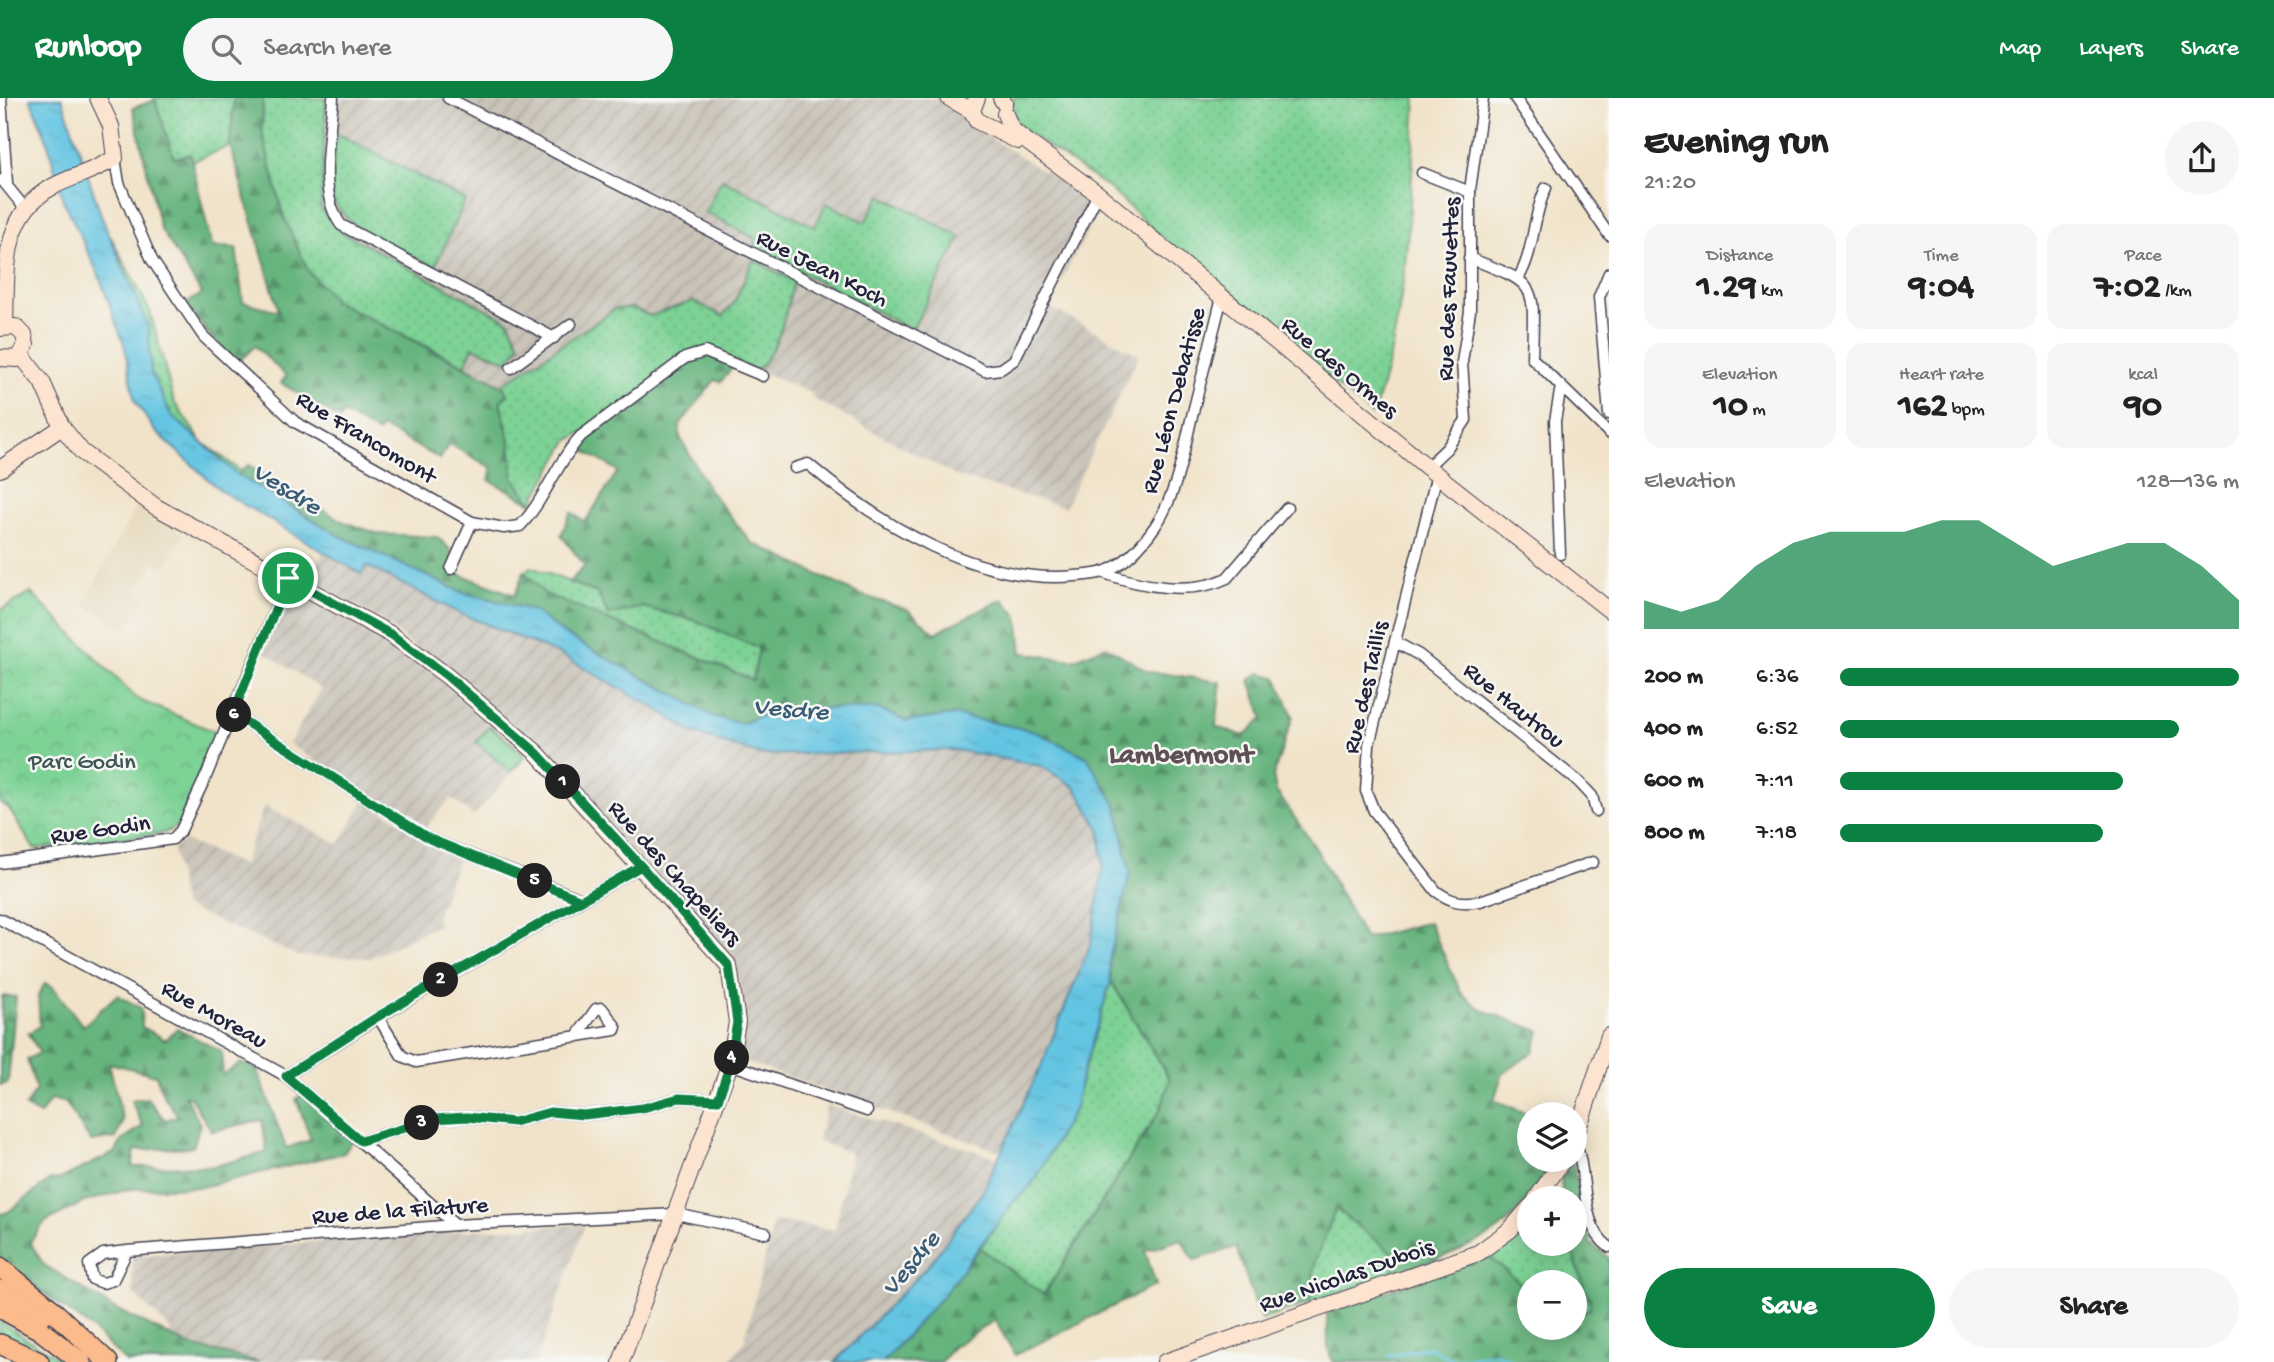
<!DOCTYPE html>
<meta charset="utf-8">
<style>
:root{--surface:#fff;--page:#f6f6f6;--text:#222;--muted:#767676;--accent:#0b8043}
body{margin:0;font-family:"Gochi Hand",sans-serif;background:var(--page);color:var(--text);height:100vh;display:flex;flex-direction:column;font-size:26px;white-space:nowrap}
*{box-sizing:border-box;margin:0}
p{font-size:23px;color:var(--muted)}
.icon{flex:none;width:38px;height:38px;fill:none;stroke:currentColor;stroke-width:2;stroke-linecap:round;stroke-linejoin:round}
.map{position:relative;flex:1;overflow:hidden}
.details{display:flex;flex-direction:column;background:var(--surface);width:665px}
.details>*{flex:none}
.controls{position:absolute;left:1517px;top:1004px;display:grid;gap:14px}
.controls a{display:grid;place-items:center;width:70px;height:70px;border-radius:50%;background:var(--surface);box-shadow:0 4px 18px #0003;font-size:35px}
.pin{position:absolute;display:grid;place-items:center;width:60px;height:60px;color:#fff;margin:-30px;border:4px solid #fff;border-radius:50%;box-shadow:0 2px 7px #0007}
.km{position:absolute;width:35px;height:35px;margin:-18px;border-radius:50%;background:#222;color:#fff;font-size:19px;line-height:35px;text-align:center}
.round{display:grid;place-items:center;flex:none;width:74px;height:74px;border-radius:37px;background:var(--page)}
.headline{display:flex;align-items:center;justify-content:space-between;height:119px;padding:0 35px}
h1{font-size:38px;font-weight:700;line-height:52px}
.figures{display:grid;grid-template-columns:repeat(3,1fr);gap:10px;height:119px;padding:7px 35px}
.figures div{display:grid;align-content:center;border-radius:18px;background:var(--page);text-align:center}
.figures b{font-size:35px;font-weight:700}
.figures small{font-size:19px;font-weight:400}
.figures p{font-size:19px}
.chart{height:196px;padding:14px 35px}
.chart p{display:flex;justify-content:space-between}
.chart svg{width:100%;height:126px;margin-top:7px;fill:var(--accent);opacity:.7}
.primary-button{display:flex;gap:14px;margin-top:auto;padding:14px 35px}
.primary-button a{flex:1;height:80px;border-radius:42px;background:var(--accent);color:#fff;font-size:28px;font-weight:700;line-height:80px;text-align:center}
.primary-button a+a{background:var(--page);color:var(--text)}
ul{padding:0 35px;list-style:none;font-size:23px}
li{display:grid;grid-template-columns:112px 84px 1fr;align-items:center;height:52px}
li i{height:18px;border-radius:9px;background:var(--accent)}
header{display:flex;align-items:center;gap:42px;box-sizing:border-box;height:98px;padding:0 35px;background:var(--accent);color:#fff}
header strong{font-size:33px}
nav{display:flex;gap:38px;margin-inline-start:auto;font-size:24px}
.search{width:490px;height:63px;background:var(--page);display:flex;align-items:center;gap:18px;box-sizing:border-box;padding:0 24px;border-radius:38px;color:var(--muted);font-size:26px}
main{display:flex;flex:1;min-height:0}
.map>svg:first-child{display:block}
.built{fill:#e5d5b7}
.industrial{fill:url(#industrial-furrows)}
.grass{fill:url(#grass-dots);stroke:#507a68;stroke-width:2}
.forest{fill:url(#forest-firs);stroke:#446b5c;stroke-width:2;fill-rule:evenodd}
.park{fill:url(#park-crowns);stroke:#507a68;stroke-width:2}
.garden{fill:#7dd295;stroke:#507a68;stroke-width:2}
.water{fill:url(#water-ripples);stroke:#43748e;stroke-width:2}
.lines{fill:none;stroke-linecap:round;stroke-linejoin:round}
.stream{stroke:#64c5e2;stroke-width:3.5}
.street-casing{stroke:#413f50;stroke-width:13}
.secondary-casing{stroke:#413f50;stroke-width:18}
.highway-casing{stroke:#413f50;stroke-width:22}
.street{stroke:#fff;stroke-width:10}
.secondary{stroke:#fde4d1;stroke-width:16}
.highway{stroke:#fbbb8c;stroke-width:19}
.route-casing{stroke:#fff;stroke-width:14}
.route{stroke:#0b8043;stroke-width:9}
.labels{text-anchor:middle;stroke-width:5;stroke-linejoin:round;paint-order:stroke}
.street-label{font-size:24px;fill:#22223b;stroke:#f6f6f2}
.park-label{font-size:24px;fill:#3d5756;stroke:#f6f6f2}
.water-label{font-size:26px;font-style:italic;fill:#395b75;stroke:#f6f6f2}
.quarter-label{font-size:28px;font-weight:bold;fill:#5e5055;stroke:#f6f6f2}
</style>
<header>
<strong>Runloop</strong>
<div class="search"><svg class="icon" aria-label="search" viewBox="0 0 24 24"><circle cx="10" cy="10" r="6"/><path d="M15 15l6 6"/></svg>Search here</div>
<nav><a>Map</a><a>Layers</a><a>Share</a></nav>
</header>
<main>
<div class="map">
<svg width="1609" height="1264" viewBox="0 0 1609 1264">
<defs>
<pattern id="industrial-furrows" width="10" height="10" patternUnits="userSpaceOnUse" patternTransform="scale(1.75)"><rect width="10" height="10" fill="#c9c3b8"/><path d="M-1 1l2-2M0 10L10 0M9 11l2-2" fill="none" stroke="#aca79f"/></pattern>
<pattern id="grass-dots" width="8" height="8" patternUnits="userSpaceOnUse" patternTransform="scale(1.75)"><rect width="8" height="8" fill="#7dd295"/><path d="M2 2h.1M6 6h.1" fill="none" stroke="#6cb481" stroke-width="1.8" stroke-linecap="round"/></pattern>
<pattern id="forest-firs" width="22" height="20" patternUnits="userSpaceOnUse" patternTransform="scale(1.75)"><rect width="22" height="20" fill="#66b47e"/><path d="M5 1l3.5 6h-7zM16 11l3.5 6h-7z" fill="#549268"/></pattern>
<pattern id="park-crowns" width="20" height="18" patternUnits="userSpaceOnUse" patternTransform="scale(1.75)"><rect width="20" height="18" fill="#7dd295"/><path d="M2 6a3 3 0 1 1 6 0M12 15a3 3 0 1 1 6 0" fill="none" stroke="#6cb481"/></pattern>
<pattern id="water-ripples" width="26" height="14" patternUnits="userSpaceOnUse" patternTransform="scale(1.75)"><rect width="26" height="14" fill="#64c5e2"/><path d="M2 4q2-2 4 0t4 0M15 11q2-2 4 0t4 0" fill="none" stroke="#56a9c3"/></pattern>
</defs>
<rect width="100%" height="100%" fill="#f6f6f2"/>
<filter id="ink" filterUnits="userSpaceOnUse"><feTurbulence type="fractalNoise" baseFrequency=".0143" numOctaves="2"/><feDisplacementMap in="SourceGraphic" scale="14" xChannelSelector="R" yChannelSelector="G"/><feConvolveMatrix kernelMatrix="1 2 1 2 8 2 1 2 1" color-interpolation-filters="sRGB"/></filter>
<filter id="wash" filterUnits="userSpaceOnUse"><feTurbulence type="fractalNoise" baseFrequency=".00686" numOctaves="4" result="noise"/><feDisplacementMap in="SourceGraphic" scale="28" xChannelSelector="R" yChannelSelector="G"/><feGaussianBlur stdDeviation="1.57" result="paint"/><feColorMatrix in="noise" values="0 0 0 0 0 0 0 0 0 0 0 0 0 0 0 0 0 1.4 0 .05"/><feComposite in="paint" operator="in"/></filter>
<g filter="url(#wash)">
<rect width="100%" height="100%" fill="#f1e3c9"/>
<polygon class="built" points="137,407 183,436 166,470 154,464 136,493 146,500 126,532 83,506"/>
<g class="industrial">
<polygon points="234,0 970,0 965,19 976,31 1114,117 1105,114 1096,117 1048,208 1139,257 1065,409 956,378 812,300 813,296 710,251 505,324 280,213 230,48"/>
<polygon points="323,454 361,476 367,468 459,515 561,557 664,615 691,634 760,657 955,652 1041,668 1075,689 1100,732 1104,770 1092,845 1001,1054 737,961 732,862 535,648 381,522 308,482"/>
<polygon points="291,487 385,538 446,583 529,656 473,718 451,700 424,731 289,646 321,591 263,553"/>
<polygon points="364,703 459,757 436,820 438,827 370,860 298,858 183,808 173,750 186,743 243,767 264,708 339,746"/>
<polygon points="827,1007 998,1060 983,1093 930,1165 835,1264 715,1264 730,1261 744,1244 774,1123 835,1132 851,1055 818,1043"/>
<polygon points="585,1126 536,1264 259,1264 177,1242 170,1238 171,1232 133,1195 132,1158 422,1135"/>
</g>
<g class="grass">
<polygon points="154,0 234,0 230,48 193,63 190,56 174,60"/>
<polygon points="263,0 326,0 321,111 340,133 509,223 520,247 508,263 473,249 465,267 336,204 308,173 283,117 262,34"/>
<path d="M1013,0H1416C1410,103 1409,220 1372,317L1167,144L1110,91L1020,29L1015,23Z"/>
<path d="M336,35L465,102L435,169C406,154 336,129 332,95C331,76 335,54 336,35Z"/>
<polygon points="722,81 815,129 826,105 865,124 881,97 961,139 912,232 753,149 756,141 705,114"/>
<polygon points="111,139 150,213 174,304 201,343 241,373 238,377 172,318 151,275 148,228"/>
<path d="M753,162L794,183C785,216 781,249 756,273L710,251L567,344L532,405L513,379L510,343L500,304L508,296L502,287L615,211L633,210L650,218L693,203L723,218L734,205Z"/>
<polygon points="531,469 598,495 608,517 643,509 697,523 759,550 753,582 544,496 524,474"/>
<polygon points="1111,883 1170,982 1160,1012 1043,1197 980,1150 1015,1102 1032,1086 1075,1010 1080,984"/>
<polygon points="1336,1111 1395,1157 1392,1177 1310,1205 1315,1163"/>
<polygon points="1529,1121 1530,1146 1570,1146 1591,1210 1577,1219 1575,1185 1530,1185 1529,1192 1487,1158"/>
<polygon points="0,1224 64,1264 48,1264 0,1240"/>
</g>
<g class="forest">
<polygon points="234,0 263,0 262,34 283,117 308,173 336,204 502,287 508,296 500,304 510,343 513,379 532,405 489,382 492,370 449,346 440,361 382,329 378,335 343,315 340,321 281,285 286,278 255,248 235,267 184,206 202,196 160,130 133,10 155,2 174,60 190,56 212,149 236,150 243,204 279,213 230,48"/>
<path d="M704,256L734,267L721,284L715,282L680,327V339L709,392L751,444L858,496L908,512L935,535L1003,501L1018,519L1022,555L1073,562L1106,548L1147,573L1221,584L1216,629L1244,638L1263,620L1250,582L1260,575L1276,579L1293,618L1273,678L1276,693L1315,749L1365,841L1429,824L1461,895L1482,912L1540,933L1534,953L1502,977L1494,1002L1530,1017V1062H1553C1541,1084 1513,1124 1492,1136C1461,1154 1425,1165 1392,1177L1395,1157L1336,1111L1315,1163L1310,1205L1261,1222L1236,1149L1194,1162L1181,1141L1145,1153L1156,1187L1015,1257L995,1222L953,1249L941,1264H883L943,1197L980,1150L1044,1197L1160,1012L1170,981L1111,883L1109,863L1130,775L1117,709L955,617L907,623L878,611L779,610L742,626L715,619L565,537L534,513L459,493L402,467L340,438L238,377L248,367L344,424L379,436L437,439L450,451L456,475L515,497L524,474L545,496L753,582L759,550L697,523L643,509L608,517L598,495L569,484L585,468L561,437L571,414L585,424L618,373L580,350L583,337L660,278Z"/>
<path d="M45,885L53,889L83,928L117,897L141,910L142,929L166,942L177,930L222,954L223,977L241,965L257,971L286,1050L311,1042L296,1001L304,994L356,1038L344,1055L201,1089L130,1091L84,1104L45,1124L30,1144L43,1166L113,1210L188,1247L259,1264H126L91,1230L0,1163V1116L8,1114L50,1082L60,1081L116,1054L122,1042L143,1028L131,1002L147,1000L165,1022L178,1018L163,997L156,977L109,965L123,1023L116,1040L91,1044L66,1005L51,1001L40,1017L25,1009L36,992L27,961L40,955L28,935L40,928L38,898ZM185,998L190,999L212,1033L262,1022L267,1054L215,1068L132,1069L135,1052L193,1049L200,1026Z"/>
<polygon points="2,898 16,899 8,985 0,987"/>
<polygon points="1572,1062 1591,1146 1609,1160 1609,1264 1333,1264 1328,1250 1327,1215 1487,1157 1529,1192 1530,1230 1575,1230 1575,1218 1591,1210 1570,1147 1575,1146 1575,1101 1563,1101 1561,1082"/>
</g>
<polygon class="park" points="31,495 137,601 218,635 178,728 164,735 34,751 8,709 0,705 0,512"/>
<polygon class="garden" points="490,628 525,658 511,674 476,644"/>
<polygon class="water" points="30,0 62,0 102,120 148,228 151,275 172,318 238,377 340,438 459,493 534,513 565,537 715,619 742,626 779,610 878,611 907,623 955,617 1034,633 1087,659 1117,709 1130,775 1109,863 1111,883 1080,984 1075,1010 1032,1086 1015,1102 943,1197 883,1264 835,1264 930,1165 983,1093 1042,965 1091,845 1103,770 1100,732 1075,689 1041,668 955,652 761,657 691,634 664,615 561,557 459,515 367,468 361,476 221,393 155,333 135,303 125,249 98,175 63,102 47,42"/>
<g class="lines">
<polyline class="stream" points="1390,1258 1430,1249 1453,1263 1495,1255 1513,1264"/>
</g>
</g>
<g filter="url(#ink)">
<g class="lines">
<g class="street-casing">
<g id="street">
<polyline points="1,0 7,85"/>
<path d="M333,0C330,40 317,94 341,127L554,240"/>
<polyline points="448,0 985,273 1001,271 1014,262 1098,96"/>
<polyline points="1515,0 1609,137"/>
<path d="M115,60L119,85L152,162L203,238L295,324L472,424L504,430L520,428C545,402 556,365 581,338L685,260L705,254L763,278"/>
<polyline points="1422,75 1470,94"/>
<polyline points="2,82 24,109"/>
<path d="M1469,160C1540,187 1534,185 1532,260L1609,335"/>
<polyline points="1609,175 1599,199 1609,316"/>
<path d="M1519,179C1535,152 1532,118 1546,90"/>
<polyline points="511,270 571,226"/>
<polyline points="1427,369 1447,350 1466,322 1462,264 1470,213 1470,92 1483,0"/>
<path d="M795,370L808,366C879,426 977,487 1075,478C1084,477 1097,477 1106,473C1127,465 1143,446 1156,427C1176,397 1183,357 1191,322C1201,281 1212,240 1222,199"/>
<path d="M1437,376L1369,647L1366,693L1374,713L1436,793C1451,804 1461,806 1480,803L1593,764"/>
<polyline points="1560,456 1555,323 1561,288"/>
<polyline points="451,471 472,424"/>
<path d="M1104,475C1140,488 1191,498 1227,480L1287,410"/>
<polyline points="1395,544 1419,557 1579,684 1592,698 1596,713"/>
<polyline points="233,616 430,741 581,801"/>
<polyline points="0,765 173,741 181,732 207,676 288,480"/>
<polyline points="0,821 286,978 455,1127"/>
<polyline points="378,919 402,958 416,964 615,932 616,929 602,910 596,911 576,939"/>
<polyline points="730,966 867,1013"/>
<polyline points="286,978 378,919 641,768"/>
<polyline points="361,1043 434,1021 467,1019 514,1024 550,1014 584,1017 643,1010 679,1000 718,1002"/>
<path d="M1575,1043C1589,1077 1578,1126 1609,1149"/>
<polyline points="127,1153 113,1182 103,1185 92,1181 89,1166 103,1156 127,1153 455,1127 676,1116 766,1135"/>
</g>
</g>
<g class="secondary-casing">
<g id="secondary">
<polyline points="949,0 972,13"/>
<polyline points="977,0 972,13 977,23 1018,43"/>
<polyline points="1001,0 1004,5"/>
<polyline points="1005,16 1011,31 1022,40 1098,96 1427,369 1609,512"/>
<path d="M5,228C7,177 0,117 52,89C72,78 96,73 115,60L111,28L98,0"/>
<polyline points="0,230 16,229 24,237 26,247 17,261 0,260"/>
<polyline points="21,257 42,284 62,329 82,354 156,409 392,537 447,578 537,655 729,868 737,924 730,966 621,1264"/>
<polyline points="0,371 62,329"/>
<polyline points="1575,1040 1609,938"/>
<polyline points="1536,1101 1563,1062"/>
<polyline points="1165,1264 1478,1155 1510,1132 1530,1109"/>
</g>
</g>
<g class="highway-casing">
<g id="highway">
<polyline points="0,1169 49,1209 108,1264"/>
<polyline points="0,1192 44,1216"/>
<polyline points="0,1210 40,1232 81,1264"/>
<polyline points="0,1246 39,1264"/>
</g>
</g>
<use href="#street" class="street"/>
<use href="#secondary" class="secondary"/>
<use href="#highway" class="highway"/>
</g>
</g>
<g class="lines" filter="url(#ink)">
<g class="route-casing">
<polyline id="route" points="288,480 392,537 447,578 537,655 641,768 377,919 286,978 361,1043 434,1021 467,1019 514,1024 550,1014 584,1017 643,1010 679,1000 718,1002 730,966 737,924 729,868 641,768 581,802 430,741 233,616 288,480"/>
</g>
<use href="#route" class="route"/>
</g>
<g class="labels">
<g class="street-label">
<text transform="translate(823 169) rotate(27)" y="8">Rue Jean Koch</text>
<text transform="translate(1447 191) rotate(-88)" y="8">Rue des Fauvettes</text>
<text transform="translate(1341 268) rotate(40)" y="8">Rue des Ormes</text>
<text transform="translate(1172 302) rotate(-75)" y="8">Rue Léon Debatisse</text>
<text transform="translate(367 338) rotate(31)" y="8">Rue Francomont</text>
<text transform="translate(1364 589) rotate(-77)" y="8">Rue des Taillis</text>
<text transform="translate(1515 606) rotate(39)" y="8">Rue Hautrou</text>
<text transform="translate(100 730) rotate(-8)" y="8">Rue Godin</text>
<text transform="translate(676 774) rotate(48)" y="8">Rue des Chapeliers</text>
<text transform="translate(215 915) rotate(29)" y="8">Rue Moreau</text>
<text transform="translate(400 1111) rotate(-4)" y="8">Rue de la Filature</text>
<text transform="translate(1346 1176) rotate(-19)" y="8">Rue Nicolas Dubois</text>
</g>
<g class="park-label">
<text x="82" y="670">Parc Godin</text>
</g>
<g class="water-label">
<text transform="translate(288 389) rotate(32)" y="9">Vesdre</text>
<text transform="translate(791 609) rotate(5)" y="9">Vesdre</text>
<text transform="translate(909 1164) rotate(-50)" y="9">Vesdre</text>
</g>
<g class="quarter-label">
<text x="1181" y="664">Lambermont</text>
</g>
</g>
</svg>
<div class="controls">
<a><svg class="icon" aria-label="layers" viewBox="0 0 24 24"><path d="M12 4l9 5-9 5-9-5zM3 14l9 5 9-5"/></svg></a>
<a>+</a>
<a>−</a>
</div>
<div class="pin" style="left:288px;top:480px;background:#1e9e55"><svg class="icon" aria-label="arrive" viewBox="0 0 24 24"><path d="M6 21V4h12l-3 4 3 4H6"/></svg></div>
<b class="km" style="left:563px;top:684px">1</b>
<b class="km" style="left:441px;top:882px">2</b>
<b class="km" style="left:422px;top:1025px">3</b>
<b class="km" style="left:732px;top:960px">4</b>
<b class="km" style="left:535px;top:783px">5</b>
<b class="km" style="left:234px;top:617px">6</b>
</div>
<section class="details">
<div class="headline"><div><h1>Evening run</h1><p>21:20</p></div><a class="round"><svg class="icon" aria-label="share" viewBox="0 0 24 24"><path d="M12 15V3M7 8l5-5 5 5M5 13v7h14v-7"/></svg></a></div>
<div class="figures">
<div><p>Distance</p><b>1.29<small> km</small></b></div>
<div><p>Time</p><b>9:04</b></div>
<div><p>Pace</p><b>7:02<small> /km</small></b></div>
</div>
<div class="figures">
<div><p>Elevation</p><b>10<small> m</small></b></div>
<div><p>Heart rate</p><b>162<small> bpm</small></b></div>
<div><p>kcal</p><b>90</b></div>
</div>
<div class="chart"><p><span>Elevation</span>128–136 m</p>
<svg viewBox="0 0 160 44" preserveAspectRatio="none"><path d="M0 44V34L10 38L20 34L30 22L40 14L50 10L60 10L70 10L80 6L90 6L100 14L110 22L120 18L130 14L140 14L150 22L160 34V44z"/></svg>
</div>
<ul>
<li><b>200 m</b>6:36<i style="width:100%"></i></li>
<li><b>400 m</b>6:52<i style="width:85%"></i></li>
<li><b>600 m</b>7:11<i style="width:71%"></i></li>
<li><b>800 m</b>7:18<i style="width:66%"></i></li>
</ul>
<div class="primary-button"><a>Save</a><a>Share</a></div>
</section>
</main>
